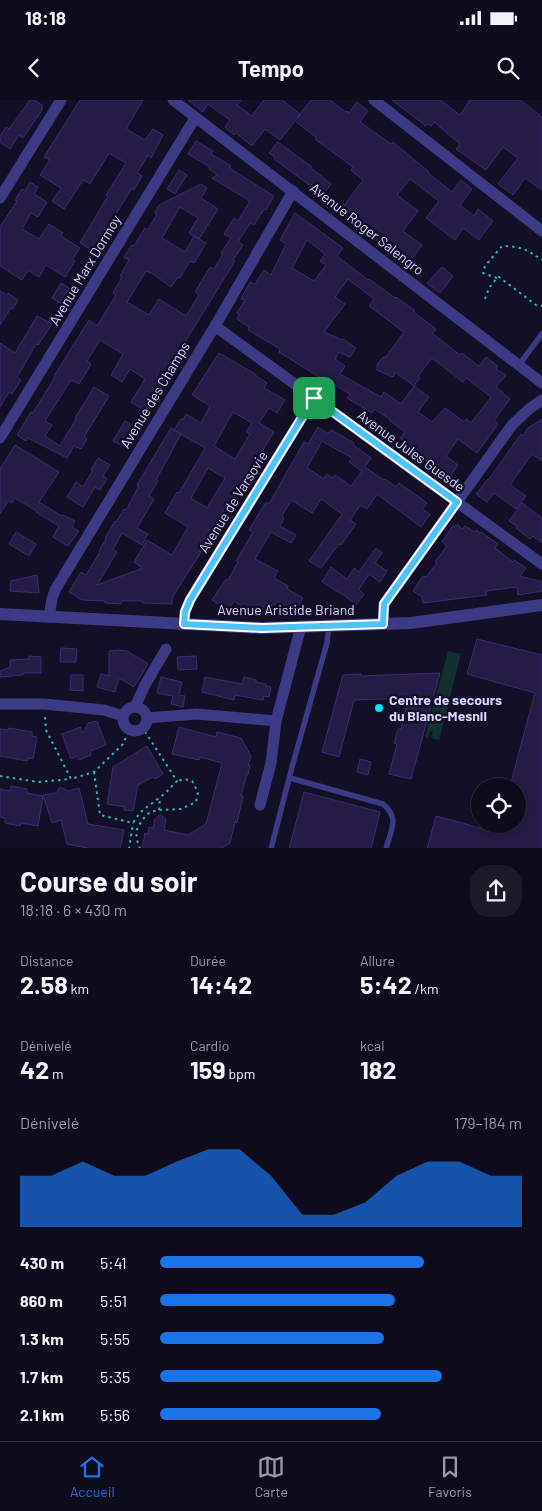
<!DOCTYPE html>
<html lang="fr">
<meta charset="utf-8">
<style>
:root{--surface:#0e0b1c;--page:#1c1929;--text:#f1f3f6;--muted:#9b9ba3;--line:#2e2b3b;--accent:#1a73e8}
body{margin:0;font-family:Barlow,sans-serif;background:var(--page);color:var(--text);height:100vh;display:flex;flex-direction:column;font-size:19px;white-space:nowrap}
*{box-sizing:border-box;margin:0}
p{font-size:16px;color:var(--muted)}
.icon{flex:none;width:28px;height:28px;fill:none;stroke:currentColor;stroke-width:2;stroke-linecap:round;stroke-linejoin:round}
.map{position:relative;height:748px;overflow:hidden}
.panel{display:flex;flex-direction:column;background:var(--surface);flex:1}
.panel>*{flex:none}
.tools{position:absolute;left:471px;top:678px;display:grid;gap:10px}
.tools a{display:grid;place-items:center;width:55px;height:55px;border-radius:50%;background:var(--surface);box-shadow:0 2px 12px #0003,0 0 0 1px var(--line);font-size:25px}
.pin{position:absolute;display:grid;place-items:center;width:42px;height:42px;color:#fff;margin:-21px;border-radius:10px;box-shadow:0 2px 8px #0006}
.round{display:grid;place-items:center;flex:none;width:52px;height:52px;border-radius:20px;background:var(--page)}
.head{display:flex;align-items:center;justify-content:space-between;height:85px;padding:0 20px}
h1{font-size:28px;font-weight:700;line-height:38px}
.metrics{display:grid;grid-template-columns:repeat(3,1fr);gap:8px;height:85px;padding:5px 20px}
.metrics div{display:grid;align-content:center}
.metrics b{font-size:25px;font-weight:700}
.metrics small{font-size:14px;font-weight:400}
.metrics p{font-size:14px}
.chart{height:140px;padding:10px 20px}
.chart p{display:flex;justify-content:space-between}
.chart svg{width:100%;height:90px;margin-top:5px;fill:var(--accent);opacity:.7}
ul{padding:0 20px;list-style:none;font-size:16px}
li{display:grid;grid-template-columns:80px 60px 1fr;align-items:center;height:38px}
li i{height:12px;border-radius:6px;background:var(--accent)}
.status{display:flex;justify-content:space-between;align-items:center;height:35px;padding:0 25px;background:var(--surface);direction:ltr}
.status svg{height:14px;fill:currentColor}
header{display:flex;justify-content:space-between;align-items:center;height:65px;padding:0 20px;background:var(--surface);font-size:22px;font-weight:700}
.dock{display:flex;justify-content:space-around;align-items:center;height:70px;border-top:1px solid var(--line);background:var(--surface);font-size:14px;color:var(--muted)}
.dock a{display:grid;justify-items:center;gap:2px}
.dock .current{color:var(--accent)}
.map>svg:first-child{display:block}
.green{fill:#12302f}
.building{fill:#241b47;stroke:#3b2d73;fill-rule:evenodd}
.lines{fill:none;stroke-linecap:round;stroke-linejoin:round}
.path{stroke:#2fb8b0;stroke-width:2;stroke-dasharray:2.5 4;stroke-linecap:butt}
.service{stroke:#3d3a85;stroke-width:5.5}
.minor{stroke:#3d3a85;stroke-width:11}
.tertiary{stroke:#3d3a85;stroke-width:12}
.route-casing{stroke:#fff;stroke-width:10}
.route{stroke:#4fc3f7;stroke-width:6}
.poi-dot{fill:#00e5ff;stroke:#130f26;stroke-width:2}
.labels{text-anchor:middle;stroke-width:5;stroke-linejoin:round;paint-order:stroke}
.street-label{font-size:14px;fill:#d9d4ff;stroke:#130f26}
.poi-label{font-size:14px;font-weight:bold;fill:#d9d4ff;stroke:#130f26;text-anchor:start}
</style>
<div class="status"><b>18:18</b><svg viewBox="0 0 49 12"><path d="M0 12V9h3v3zM5 12V6h3v6zM10 12V3h3v9zM15 12V0h3v12zM26 1h20v11H26zM47 4h2v5h-2z"/></svg></div>
<header><svg class="icon" aria-label="back" viewBox="0 0 24 24"><path d="M15 5l-7 7 7 7"/></svg>Tempo<svg class="icon" aria-label="search" viewBox="0 0 24 24"><circle cx="10" cy="10" r="6"/><path d="M15 15l6 6"/></svg></header>
<div class="map">
<svg width="542" height="749" viewBox="0 0 542 749">
<rect width="100%" height="100%" fill="#130f26"/>
<polygon class="green" points="448,551 461,554 439,640 431,638 433,632 430,631 428,638 425,637"/>
<g class="building">
<polygon points="30,0 34,0 42,5 42,10 23,38 19,35 10,49 0,42 0,36 6,27 9,29"/>
<polygon points="80,0 143,0 126,29 145,40 153,29 163,35 151,58 148,55 137,73 142,76 134,90 132,88 93,151 80,143 108,96 106,95 126,63 109,53 90,84 83,80 64,109 52,101 61,88 40,75 50,60 44,57"/>
<polygon points="188,0 241,0 237,5 252,16 264,0 282,0 300,14 297,18 311,0 330,0 346,12 347,11 349,13 357,2 368,11 360,22 391,44 393,42 429,72 428,73 452,92 461,80 472,89 460,105 474,116 478,109 493,121 479,140 463,128 455,140 426,118 439,101 410,79 397,95 418,111 403,131 422,145 411,160 382,137 378,142 367,133 370,130 365,126 366,125 343,107 363,80 351,70 353,67 315,39 316,37 295,21 280,40 265,29 252,46 236,33 234,35 225,27 230,20 208,4 203,12"/>
<polygon points="392,0 440,0 460,15 470,0 520,0 542,17 542,90 525,78 513,95 498,84 518,58 503,47 486,70 456,49 460,44 434,22 431,26 428,24 426,26"/>
<polygon points="196,41 213,51 211,54 231,66 229,68 274,96 266,110 264,109 254,125 250,123 238,142 243,145 233,160 235,161 159,284 165,288 156,304 149,299 143,310 131,302 145,279 130,269 122,282 111,275 123,254 100,240 87,261 91,264 79,284 71,280 45,321 52,325 45,336 60,346 76,319 75,318 94,287 109,296 84,337 87,339 81,349 74,346 67,358 28,338 26,341 17,335 23,325 31,312 33,313 55,277 54,276 89,220 97,226 116,195 113,193 122,177 120,176 129,160 124,157 132,145 134,146 145,128 148,130 157,114 155,113 159,105 201,84 207,88 201,98 218,109 199,139 189,133 198,118 180,107 162,138 185,152 194,136 206,143 194,163 190,161 180,178 178,177 171,187 151,173 146,171 127,202 149,215 159,199 186,216 199,195 195,192 210,167 214,169 223,154 221,153 231,138 224,134 234,118 238,121 250,101 212,78 218,75 209,69 210,67 188,54"/>
<polygon points="278,42 312,67 311,68 331,84 323,95 274,59 275,57 269,53"/>
<polygon points="179,70 187,75 175,94 167,89"/>
<polygon points="30,82 38,87 34,94 47,102 38,117 31,113 22,129 39,139 49,124 63,133 61,136 80,148 72,160 75,161 65,177 46,165 39,177 28,170 22,180 0,166 0,127 17,101 15,100 22,89 25,91"/>
<path d="M295,113L343,148L337,156L368,180L369,179L395,198L396,197L415,211L413,212L436,229L432,233L460,255L462,253L479,266L486,257L498,266L496,269L506,275L496,287L510,299L494,321L498,324L477,353L458,339L446,356L458,365L451,375L400,338L405,332L389,320L390,319L374,309L372,313L347,298L350,294L328,281L327,282L279,252L280,249L248,230L249,227L237,219L239,214L237,213L245,200L241,199L250,182L255,184L264,170L271,175L286,144L280,140ZM307,140L325,154L320,161L326,165L314,181L292,168ZM348,179L374,199L369,206L404,232L385,258L383,257L377,265V270L393,277L395,272L414,286L420,278L418,276L432,258L463,282L466,278L491,297L471,323L466,319L464,322L445,308L432,322L418,312L429,297L414,286L401,304L384,292L381,297L340,274L345,266L335,259L339,252L350,257L356,248L343,239L342,240L324,232L345,204L335,197Z"/>
<polygon points="442,167 453,176 440,193 427,183"/>
<polygon points="61,183 69,188 60,203 52,198"/>
<polygon points="0,191 7,195 8,193 18,200 13,209 11,208 0,225"/>
<polygon points="37,216 52,224 38,245 36,244 17,277 21,280 12,294 9,292 0,307 0,243 15,253"/>
<path d="M219,253L255,274V275L267,283L264,288L285,300L277,313L269,308L259,323L274,332L260,355L259,354L240,386H238L199,451L201,452L172,498V504L142,503V501H122L121,504L105,503V501L82,500L69,492L81,472L86,475L100,452L99,451L106,439L105,438L115,421L116,422L124,409L126,410L139,386L137,385L171,328L181,334L156,380L158,381L149,396L154,399L137,428L148,434L142,445L122,433L113,449L117,452L97,485L143,468L134,462L147,440L172,455L188,427L165,413L177,392L179,393L205,348L174,330L181,319L183,320L186,314L201,323L210,306L192,295ZM233,312L252,323L246,332L250,334L235,359L214,346ZM208,368L225,378L207,408L191,398Z"/>
<polygon points="542,319 542,361 532,354 510,385 526,396 516,409 494,393 487,402 476,394 488,379 489,379 521,334 523,336 528,328"/>
<polygon points="125,321 135,327 128,341 125,339 121,345 113,341"/>
<path d="M318,327L328,334L331,330L354,343L353,345L371,358L365,367L384,380L385,379L396,387L399,383L427,403L422,409L430,414L421,427L377,394L367,409L360,405L350,420L356,424L341,445L339,444L321,468L309,461L342,414L321,399L312,413L291,400L282,416L284,418L280,426L296,435L291,443L271,432L255,459L278,471L274,478L288,486L287,489L303,498L295,511L277,501L271,511L258,504L255,510L243,503L241,506L234,501L229,510L212,500L226,479L228,480L238,462L236,461L253,432L249,430L266,402L269,404L304,342L308,344ZM322,341L352,358L349,362L362,371L351,386L335,375L333,378L327,374L324,379L307,368Z"/>
<polygon points="15,345 59,372 39,402 62,416 63,415 75,421 72,427 79,431 68,446 53,437 59,426 36,412 37,411 15,398 12,403 8,401 0,414 0,369"/>
<polygon points="98,358 110,365 103,376 107,379 100,390 95,387 83,407 67,397 76,382 83,387 93,370 91,370"/>
<polygon points="522,403 542,418 542,443 533,436 530,439 516,428 517,426 509,421"/>
<polygon points="458,425 462,429 465,426 475,432 476,430 481,433 481,432 498,444 495,448 513,462 514,460 526,468 520,476 542,482 542,491 518,495 517,487 486,491 487,495 423,503 422,497 413,491 423,476 426,477 437,463 435,462 447,446 442,442 452,427"/>
<polygon points="16,432 36,444 29,456 9,444"/>
<polygon points="376,448 382,453 375,463 387,471 380,482 369,474 359,489 364,494 356,505 345,496 322,482 331,467 347,479 354,468 359,472"/>
<polygon points="37,475 39,493 10,491 11,481"/>
<polygon points="477,539 542,555 542,749 427,749 436,716 499,733 501,724 518,724 518,686 510,686 535,593 467,574"/>
<polygon points="61,548 77,549 76,562 60,562"/>
<polygon points="119,550 127,551 148,564 134,587 119,578 115,592 97,587 101,574 109,576 109,551"/>
<polygon points="29,556 41,557 41,573 23,573 23,575 0,577 0,571 10,567 10,560 29,559"/>
<polygon points="196,556 197,569 178,570 177,557"/>
<polygon points="440,573 411,679 389,674 397,644 394,643 398,629 401,629 409,598 354,600 339,657 322,652 343,575 361,574 360,576"/>
<polygon points="71,575 83,575 83,591 70,590"/>
<polygon points="161,577 182,582 179,595 185,596 183,607 171,604 173,596 157,593"/>
<polygon points="205,577 242,584 244,577 256,580 256,582 266,584 266,586 271,587 269,597 264,596 263,600 235,595 234,600 202,592"/>
<polygon points="97,621 106,645 90,651 91,655 79,660 77,656 71,659 62,634 81,627 81,632 84,632 88,623"/>
<polygon points="179,627 216,637 217,632 241,638 251,656 248,665 250,665 248,675 247,674 241,696 243,696 237,723 235,722 230,743 220,749 142,749 145,733 148,734 149,727 153,728 155,719 158,716 161,715 166,719 164,730 188,735 206,724 222,663 200,657 199,660 172,654"/>
<polygon points="9,628 32,632 32,636 37,637 33,659 28,658 27,661 0,656 0,629 8,630"/>
<polygon points="147,646 163,674 155,679 153,677 138,685 133,711 124,710 125,707 107,704 113,667"/>
<polygon points="360,659 371,662 368,675 357,672"/>
<polygon points="11,686 27,689 27,693 43,696 38,726 21,723 20,726 5,723 5,718 0,717 0,689 10,691"/>
<polygon points="60,687 68,691 79,688 88,724 124,730 120,749 92,749 67,744 61,720 52,723 43,695 56,693"/>
<polygon points="304,692 380,712 371,749 289,749"/>
</g>
<g class="lines">
<g class="path">
<path d="M497,178L483,173L485,166L502,146C520,146 528,150 542,160"/>
<polyline points="485,199 489,188 497,178 499,177 536,205 542,206"/>
<polyline points="45,617 46,630 71,679 94,672 123,644 129,630"/>
<path d="M94,672L100,715L133,723C140,710 149,706 159,698C166,693 171,687 177,681L144,630"/>
<polyline points="0,676 38,682 71,679"/>
<polyline points="159,710 160,698"/>
<polyline points="129,749 133,723"/>
<polyline points="140,749 137,740 136,731 142,720 150,712 159,710 181,709 196,702 198,692 192,681 184,679 178,681"/>
</g>
<g class="service">
<polyline points="519,265 542,234"/>
<path d="M290,678L383,704C400,718 391,729 386,749"/>
<polyline points="271,749 292,667 327,543 329,525"/>
</g>
<g class="minor">
<polyline points="173,0 542,283"/>
<polyline points="374,0 542,131"/>
<polyline points="0,98 61,0"/>
<polyline points="215,226 542,464"/>
<polyline points="0,338 195,18"/>
<polyline points="49,517 52,499 55,490 215,226 293,91"/>
<polyline points="383,523 384,504 512,325 529,309 542,300"/>
<polyline points="184,524 185,512 190,500 314,298"/>
<polyline points="0,604 44,604 104,610 123,616"/>
<circle cx="135" cy="619" r="12"/>
<polyline points="135,607 145,585 166,549"/>
<polyline points="147,618 197,614 276,621 301,526"/>
<polyline points="260,705 271,663 276,621"/>
</g>
<polyline class="tertiary" points="0,514 262,528 411,523 542,505"/>
</g>
<g class="lines">
<g class="route-casing">
<polygon id="route" points="314,298 457,402 384,504 383,524 262,528 184,524 185,512 190,500"/>
</g>
<use href="#route" class="route"/>
</g>
<circle class="poi-dot" cx="379" cy="608" r="5"/>
<g class="labels">
<g class="street-label">
<text transform="translate(367 129) rotate(38)" y="5">Avenue Roger Salengro</text>
<text transform="translate(85 170) rotate(-59)" y="5">Avenue Marx Dormoy</text>
<text transform="translate(155 295) rotate(-59)" y="5">Avenue des Champs</text>
<text transform="translate(411 351) rotate(36)" y="5">Avenue Jules Guesde</text>
<text transform="translate(233 402) rotate(-58)" y="5">Avenue de Varsovie</text>
<text x="286" y="515">Avenue Aristide Briand</text>
</g>
<g class="poi-label">
<text x="389" y="605">Centre de secours<tspan x="389" dy="16">du Blanc-Mesnil</tspan></text>
</g>
</g>
</svg>
<div class="tools">
<a><svg class="icon" aria-label="locate" viewBox="0 0 24 24"><circle cx="12" cy="12" r="6"/><path d="M12 2v4M12 18v4M2 12h4M18 12h4"/></svg></a>
</div>
<div class="pin" style="left:314px;top:298px;background:#1e9e55"><svg class="icon" aria-label="arrive" viewBox="0 0 24 24"><path d="M6 21V4h12l-3 4 3 4H6"/></svg></div>
</div>
<section class="panel">
<div class="head"><div><h1>Course du soir</h1><p>18:18 · 6 × 430 m</p></div><a class="round"><svg class="icon" aria-label="share" viewBox="0 0 24 24"><path d="M12 15V3M7 8l5-5 5 5M5 13v7h14v-7"/></svg></a></div>
<div class="metrics">
<div><p>Distance</p><b>2.58<small> km</small></b></div>
<div><p>Durée</p><b>14:42</b></div>
<div><p>Allure</p><b>5:42<small> /km</small></b></div>
</div>
<div class="metrics">
<div><p>Dénivelé</p><b>42<small> m</small></b></div>
<div><p>Cardio</p><b>159<small> bpm</small></b></div>
<div><p>kcal</p><b>182</b></div>
</div>
<div class="chart"><p><span>Dénivelé</span>179–184 m</p>
<svg viewBox="0 0 160 44" preserveAspectRatio="none"><path d="M0 44V19L10 19L20 12L30 19L40 19L50 12L60 6L70 6L80 19L90 38L100 38L110 32L120 19L130 12L140 12L150 19L160 19V44z"/></svg>
</div>
<ul>
<li><b>430 m</b>5:41<i style="width:73%"></i></li>
<li><b>860 m</b>5:51<i style="width:65%"></i></li>
<li><b>1.3 km</b>5:55<i style="width:62%"></i></li>
<li><b>1.7 km</b>5:35<i style="width:78%"></i></li>
<li><b>2.1 km</b>5:56<i style="width:61%"></i></li>
</ul>
</section>
<nav class="dock">
<a class="current"><svg class="icon" aria-label="home" viewBox="0 0 24 24"><path d="M3 11l9-7 9 7M6 9v11h12V9"/></svg>Accueil</a>
<a><svg class="icon" aria-label="map" viewBox="0 0 24 24"><path d="M3 6l6-2 6 2 6-2v14l-6 2-6-2-6 2zM9 4v14M15 6v14"/></svg>Carte</a>
<a><svg class="icon" aria-label="saved" viewBox="0 0 24 24"><path d="M7 4h10v16l-5-4-5 4z"/></svg>Favoris</a>
</nav>
